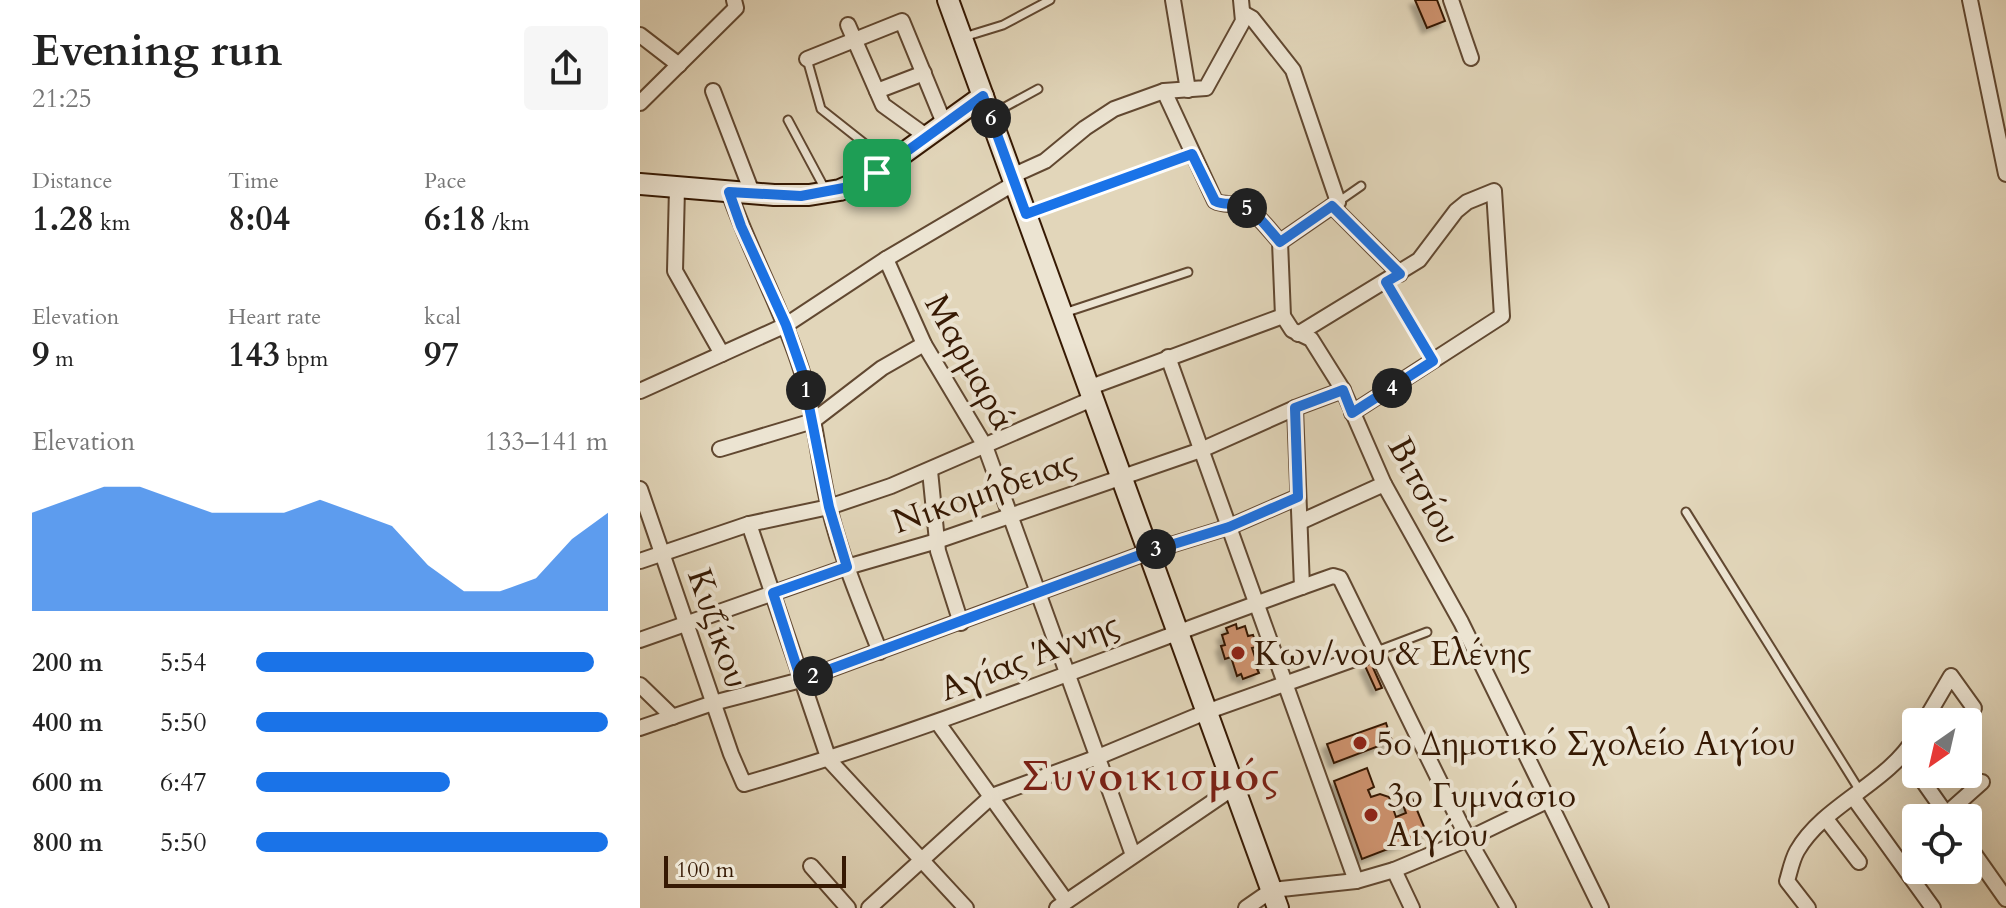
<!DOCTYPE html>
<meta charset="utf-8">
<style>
:root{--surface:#fff;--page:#f6f6f6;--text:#222;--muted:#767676;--accent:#1a73e8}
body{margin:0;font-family:Cardo,serif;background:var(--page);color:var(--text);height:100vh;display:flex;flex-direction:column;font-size:30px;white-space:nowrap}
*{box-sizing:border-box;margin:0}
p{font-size:26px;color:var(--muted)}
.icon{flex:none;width:44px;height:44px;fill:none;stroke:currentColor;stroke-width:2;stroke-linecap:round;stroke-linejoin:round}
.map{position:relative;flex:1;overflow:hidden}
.drawer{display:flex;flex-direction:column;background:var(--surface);width:640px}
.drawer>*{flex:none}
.needle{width:52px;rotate:214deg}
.fabs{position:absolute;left:1262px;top:708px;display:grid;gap:16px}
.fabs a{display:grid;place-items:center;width:80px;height:80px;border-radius:8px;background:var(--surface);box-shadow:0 8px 32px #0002;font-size:40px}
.scale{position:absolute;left:24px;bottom:20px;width:182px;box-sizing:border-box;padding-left:8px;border:4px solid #361903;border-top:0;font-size:22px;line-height:28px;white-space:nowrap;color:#361903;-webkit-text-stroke:6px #ece4d2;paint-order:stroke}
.pin{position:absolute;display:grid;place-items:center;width:68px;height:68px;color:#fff;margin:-34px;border-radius:16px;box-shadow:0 4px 12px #0006}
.km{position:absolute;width:40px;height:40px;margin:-20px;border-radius:50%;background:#222;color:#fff;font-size:22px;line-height:40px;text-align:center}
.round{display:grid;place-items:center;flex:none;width:84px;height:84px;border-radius:8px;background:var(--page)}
.head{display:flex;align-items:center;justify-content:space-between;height:136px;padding:0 32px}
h1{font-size:44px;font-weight:600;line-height:60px}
.figures{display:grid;grid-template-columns:repeat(3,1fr);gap:12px;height:136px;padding:8px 32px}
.figures div{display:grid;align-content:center}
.figures b{font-size:34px;font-weight:600}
.figures small{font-size:22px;font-weight:400}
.figures p{font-size:22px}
.chart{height:224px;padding:16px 32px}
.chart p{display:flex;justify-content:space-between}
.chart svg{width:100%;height:144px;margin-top:8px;fill:var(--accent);opacity:.7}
ul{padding:0 32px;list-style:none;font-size:26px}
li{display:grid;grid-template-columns:128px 96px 1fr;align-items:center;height:60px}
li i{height:20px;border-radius:10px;background:var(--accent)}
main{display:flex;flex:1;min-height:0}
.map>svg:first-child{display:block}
.building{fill:#cc916d;stroke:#361903;stroke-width:2;filter:url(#shadow)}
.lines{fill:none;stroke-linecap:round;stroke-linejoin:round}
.service-casing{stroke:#614831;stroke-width:11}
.minor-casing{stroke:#614831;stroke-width:18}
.secondary-casing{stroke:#361903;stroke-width:24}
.service{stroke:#ece4d2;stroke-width:7}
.minor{stroke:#ece4d2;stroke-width:14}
.secondary{stroke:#ece4d2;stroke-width:20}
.route-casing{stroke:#fff;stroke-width:16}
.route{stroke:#1a73e8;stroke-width:10}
.poi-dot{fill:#8f2418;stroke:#ece4d2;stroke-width:3}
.labels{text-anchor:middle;stroke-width:8;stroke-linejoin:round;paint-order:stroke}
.street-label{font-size:34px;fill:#361903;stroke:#ece4d2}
.poi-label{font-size:34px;fill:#361903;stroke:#ece4d2;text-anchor:start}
.district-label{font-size:42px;font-weight:bold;letter-spacing:2px;fill:#7a1f14;stroke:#ece4d2}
</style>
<main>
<section class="drawer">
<div class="head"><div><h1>Evening run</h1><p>21:25</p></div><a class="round"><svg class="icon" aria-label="share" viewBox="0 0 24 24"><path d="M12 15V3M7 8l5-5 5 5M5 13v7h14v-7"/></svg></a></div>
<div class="figures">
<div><p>Distance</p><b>1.28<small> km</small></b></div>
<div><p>Time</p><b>8:04</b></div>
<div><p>Pace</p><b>6:18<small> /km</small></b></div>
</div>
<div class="figures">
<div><p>Elevation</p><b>9<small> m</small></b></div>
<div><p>Heart rate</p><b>143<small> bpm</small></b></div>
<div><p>kcal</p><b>97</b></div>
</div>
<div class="chart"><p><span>Elevation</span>133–141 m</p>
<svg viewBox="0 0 160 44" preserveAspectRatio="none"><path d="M0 44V14L10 10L20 6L30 6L40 10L50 14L60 14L70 14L80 10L90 14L100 18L110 30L120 38L130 38L140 34L150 22L160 14V44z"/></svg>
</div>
<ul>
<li><b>200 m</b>5:54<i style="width:96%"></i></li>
<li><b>400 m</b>5:50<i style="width:100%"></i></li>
<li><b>600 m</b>6:47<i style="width:55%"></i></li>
<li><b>800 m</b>5:50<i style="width:100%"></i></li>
</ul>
</section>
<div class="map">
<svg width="1366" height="908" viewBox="0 0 1366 908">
<defs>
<filter id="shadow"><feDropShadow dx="-5" dy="5" stdDeviation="2" flood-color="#0004"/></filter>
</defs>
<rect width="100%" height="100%" fill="#e2d6ba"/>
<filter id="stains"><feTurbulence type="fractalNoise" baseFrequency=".0025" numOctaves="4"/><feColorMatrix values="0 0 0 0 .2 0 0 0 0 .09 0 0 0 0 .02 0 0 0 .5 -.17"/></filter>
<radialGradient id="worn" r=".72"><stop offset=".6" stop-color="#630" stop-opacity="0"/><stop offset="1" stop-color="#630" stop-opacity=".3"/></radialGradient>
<g class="building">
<polygon points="775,0 797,0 805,21 787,28"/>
<polygon points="596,624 597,629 605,626 608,636 613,635 617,647 612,648 616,660 624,657 627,665 617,669 619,673 603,679 601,674 597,676 591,657 585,659 581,646 585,645 582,635 588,633 586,628"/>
<polygon points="731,663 742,688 736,690 725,666"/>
<polygon points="746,723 752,741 694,763 687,744"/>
<polygon points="727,768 734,787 728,790 731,797 740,794 749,797 756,817 766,813 762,802 772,798 787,834 722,859 694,781"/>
</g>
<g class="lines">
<g class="service-casing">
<g id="service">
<polyline points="324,37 363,25 410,0"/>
<polyline points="167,59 181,109 248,162"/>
<polyline points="352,114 398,89"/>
<polyline points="148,120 186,191"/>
<polyline points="698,202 721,186"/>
<polyline points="389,213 552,154"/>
<polyline points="746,282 793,361"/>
<polyline points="424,313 548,272"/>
<polyline points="1046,512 1220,791"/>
<polyline points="737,651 787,632"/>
</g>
</g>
<g class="minor-casing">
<g id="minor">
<polyline points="533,0 548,90"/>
<polyline points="811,0 831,58"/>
<polyline points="1330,0 1366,174"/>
<polyline points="603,13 612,18 653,70 698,202 640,242"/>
<polyline points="208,25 243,105 286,136"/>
<polyline points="0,35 39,65"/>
<polyline points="167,59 262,21 304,123"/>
<polyline points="73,91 113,195"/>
<polyline points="237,91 284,73"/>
<path d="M524,91L575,201C584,206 592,202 601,206C617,212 629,230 640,242L643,316L652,330L671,339L703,390L744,484L821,622L961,908"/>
<polyline points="0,103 96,8 94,0"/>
<polyline points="372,176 405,161 445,128 474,109 524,91 566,88 603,21 601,0"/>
<polyline points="37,188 35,271 82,354"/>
<path d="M89,192C110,253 142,308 161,369C175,413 178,461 189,507C201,557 221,604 240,652"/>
<polyline points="692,206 760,274"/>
<polyline points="246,259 284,344 345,446 493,855"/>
<polyline points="658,334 779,260 816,211 827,202 854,191 862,316 712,413"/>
<polyline points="528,357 716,881"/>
<polyline points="448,388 643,316"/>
<polyline points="0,391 146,325 246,259 375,183"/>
<polyline points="655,408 662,587"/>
<polyline points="80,449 173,421 242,368 284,344"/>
<polyline points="290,471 298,551 321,623"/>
<path d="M0,489L91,754L104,784C305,726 496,645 693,576L700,578L828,839L868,908"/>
<polyline points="660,522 744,484"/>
<polyline points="109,524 189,760 326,908"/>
<polyline points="0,561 109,524 189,507 251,486 452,399"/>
<polyline points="0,640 207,567 297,541 561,450 655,408 703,390"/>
<polyline points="0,685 33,717"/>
<polyline points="1284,722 1311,676 1334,708"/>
<polyline points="298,723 426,901"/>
<polyline points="0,728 73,703 161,680 508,552 589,527 658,497"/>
<polyline points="1278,774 1309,818"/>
<polyline points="1213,797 1293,908"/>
<polyline points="1306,814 1342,782"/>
<polyline points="1186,819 1219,862"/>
<polyline points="1328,845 1366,899"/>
<polyline points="171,866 208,908"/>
<polyline points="754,870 772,908"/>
<polyline points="229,908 352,796 458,757 566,712 737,651"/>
<polyline points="417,908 593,788"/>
<polyline points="606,908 632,890 716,881 754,870 828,839 907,801"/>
<path d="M1168,908L1147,881C1150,871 1152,860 1157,851C1184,804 1248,784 1276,736"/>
</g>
</g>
<g class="secondary-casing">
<g id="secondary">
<polyline points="308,0 638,908"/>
<polyline points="0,184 134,195 169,195 200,190 232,176 343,96"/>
</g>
</g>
<use href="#service" class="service"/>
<use href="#minor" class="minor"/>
<use href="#secondary" class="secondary"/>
</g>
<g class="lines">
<g class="route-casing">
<path id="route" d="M343,96L386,214L552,154L575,201C584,206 592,202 601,205C617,212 629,230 640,242L692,206L760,274L746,282L793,361L712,413L703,390L655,408L658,497L589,527L508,552L161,680L133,593L207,567L189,507L162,371L146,325L101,226L89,192L161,196L209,187L237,173Z"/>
</g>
<use href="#route" class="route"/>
</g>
<g class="poi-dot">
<circle cx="598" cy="653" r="8"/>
<circle cx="720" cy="743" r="8"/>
<circle cx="731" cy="815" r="8"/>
</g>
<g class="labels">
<g class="street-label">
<text transform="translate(331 362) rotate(61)" y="12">Μαρμαρά</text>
<text transform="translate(785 490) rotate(62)" y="12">Βιτσίου</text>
<text transform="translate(344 491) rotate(-19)" y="12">Νικομήδειας</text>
<text transform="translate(79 628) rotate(71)" y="12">Κυζίκου</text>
<text transform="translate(389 656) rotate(-21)" y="12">Αγίας Άννης</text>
</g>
<g class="poi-label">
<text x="614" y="665">Κων/νου &amp; Ελένης</text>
<text x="736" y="755">5ο Δημοτικό Σχολείο Αιγίου</text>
<text x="747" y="807">3ο Γυμνάσιο<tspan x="747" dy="39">Αιγίου</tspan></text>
</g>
<g class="district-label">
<text x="511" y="790">Συνοικισμός</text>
</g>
</g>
<rect width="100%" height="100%" filter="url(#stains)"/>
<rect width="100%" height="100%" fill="url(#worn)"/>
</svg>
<div class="fabs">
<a><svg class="needle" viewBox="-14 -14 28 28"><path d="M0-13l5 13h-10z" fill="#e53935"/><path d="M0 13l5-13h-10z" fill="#767676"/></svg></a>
<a><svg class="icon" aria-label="locate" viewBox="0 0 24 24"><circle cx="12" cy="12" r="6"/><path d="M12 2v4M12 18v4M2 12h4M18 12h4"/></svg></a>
</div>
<div class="scale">100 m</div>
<div class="pin" style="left:237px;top:173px;background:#1e9e55"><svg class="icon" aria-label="arrive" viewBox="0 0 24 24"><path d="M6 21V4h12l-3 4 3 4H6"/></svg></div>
<b class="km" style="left:166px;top:390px">1</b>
<b class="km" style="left:173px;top:676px">2</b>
<b class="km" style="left:516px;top:549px">3</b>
<b class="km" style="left:752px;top:388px">4</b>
<b class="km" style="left:607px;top:208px">5</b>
<b class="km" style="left:351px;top:118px">6</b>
</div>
</main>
